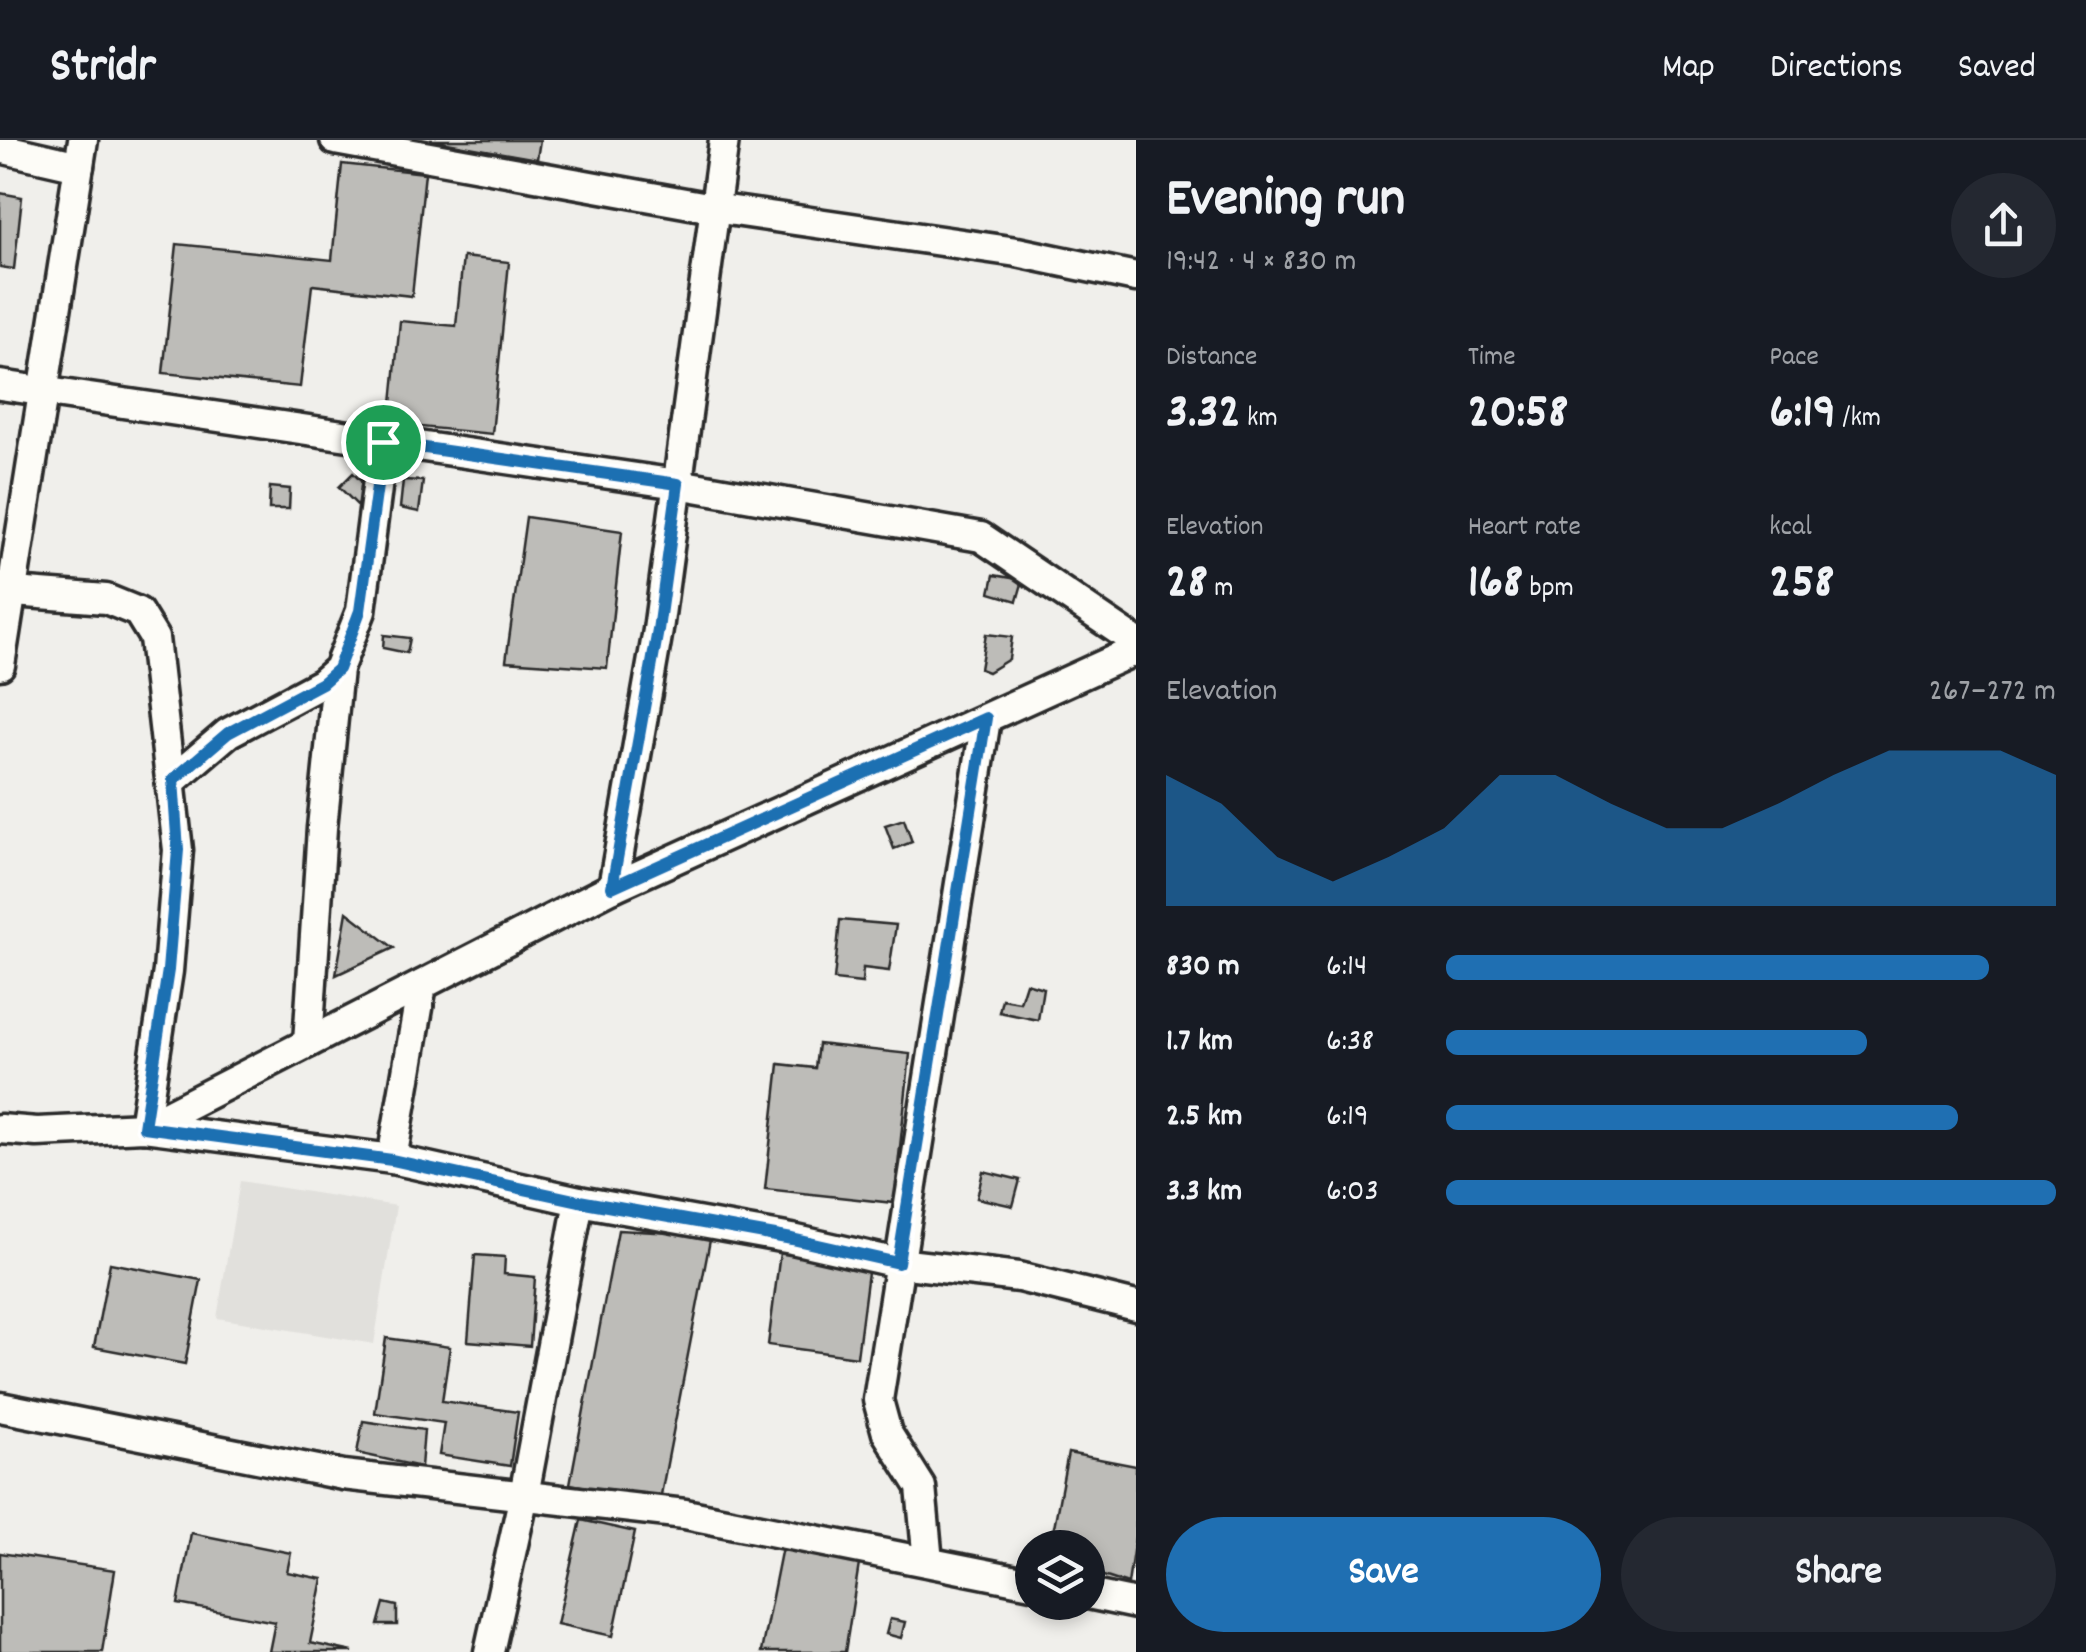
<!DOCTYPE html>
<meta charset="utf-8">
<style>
:root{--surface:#171b24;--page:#242831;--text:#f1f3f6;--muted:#9ea1a6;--line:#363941;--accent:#1f6fb2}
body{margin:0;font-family:Dekko,sans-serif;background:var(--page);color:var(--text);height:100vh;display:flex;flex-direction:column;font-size:38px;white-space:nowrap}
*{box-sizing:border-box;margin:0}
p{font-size:32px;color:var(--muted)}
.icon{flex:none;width:55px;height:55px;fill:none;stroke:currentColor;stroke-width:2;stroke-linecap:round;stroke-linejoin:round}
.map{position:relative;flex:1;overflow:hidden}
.side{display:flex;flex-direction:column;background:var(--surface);width:950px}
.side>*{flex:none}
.fabs{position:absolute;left:1015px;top:1390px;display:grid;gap:20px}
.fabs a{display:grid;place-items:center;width:90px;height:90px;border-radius:50%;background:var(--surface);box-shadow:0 5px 15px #0003;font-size:50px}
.pin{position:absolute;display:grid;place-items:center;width:85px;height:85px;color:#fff;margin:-42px;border:5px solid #fff;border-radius:50%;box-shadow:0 2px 10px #0007}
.round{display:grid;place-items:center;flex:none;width:105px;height:105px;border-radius:52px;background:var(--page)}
.headline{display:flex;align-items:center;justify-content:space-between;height:170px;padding:0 30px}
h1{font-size:55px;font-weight:800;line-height:75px}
.figures{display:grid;grid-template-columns:repeat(3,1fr);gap:15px;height:170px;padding:10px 30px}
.figures div{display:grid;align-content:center}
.figures b{font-size:50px;font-weight:800}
.figures small{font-size:28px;font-weight:400}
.figures p{font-size:28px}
.chart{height:280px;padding:20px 30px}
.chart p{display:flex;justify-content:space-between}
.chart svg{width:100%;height:180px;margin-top:10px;fill:var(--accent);opacity:.7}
.action{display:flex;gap:20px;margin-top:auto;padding:20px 30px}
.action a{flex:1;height:115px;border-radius:60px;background:var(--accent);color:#fff;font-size:40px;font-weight:800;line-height:115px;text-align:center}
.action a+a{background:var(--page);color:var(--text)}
ul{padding:0 30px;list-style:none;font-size:32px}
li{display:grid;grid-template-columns:160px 120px 1fr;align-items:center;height:75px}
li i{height:25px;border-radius:12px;background:var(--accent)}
header{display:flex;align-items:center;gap:60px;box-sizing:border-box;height:140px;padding:0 50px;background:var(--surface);border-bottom:2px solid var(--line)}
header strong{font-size:48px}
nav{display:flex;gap:55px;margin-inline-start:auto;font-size:35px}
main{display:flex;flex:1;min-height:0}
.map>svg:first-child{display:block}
.built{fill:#e1e0dc}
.building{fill:#bdbcb8;stroke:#2b2b2b;stroke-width:2.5}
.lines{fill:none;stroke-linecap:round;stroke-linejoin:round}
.minor-casing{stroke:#2b2b2b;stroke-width:35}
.minor{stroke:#fdfcf7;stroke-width:28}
.route-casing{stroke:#fff;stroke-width:20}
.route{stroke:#1f6fb2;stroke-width:12}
</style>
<header>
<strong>Stridr</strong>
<nav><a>Map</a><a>Directions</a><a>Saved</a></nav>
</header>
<main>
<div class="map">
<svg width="1136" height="1512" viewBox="0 0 1136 1512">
<rect width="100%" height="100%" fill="#f0efeb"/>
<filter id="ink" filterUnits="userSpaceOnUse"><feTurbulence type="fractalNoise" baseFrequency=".01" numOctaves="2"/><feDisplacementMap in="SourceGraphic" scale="20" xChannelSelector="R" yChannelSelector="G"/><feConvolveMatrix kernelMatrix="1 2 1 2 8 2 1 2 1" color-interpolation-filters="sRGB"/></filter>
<g filter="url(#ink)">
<polygon class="built" points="240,1041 396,1066 374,1204 217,1178"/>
<g class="building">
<polygon points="430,0 540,0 537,19"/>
<polygon points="342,24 425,33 412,156 312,145 300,247 163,233 177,104 332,120"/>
<polygon points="0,53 22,57 14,129 0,127"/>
<polygon points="463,117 509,122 492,294 390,284 400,181 456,186"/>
<polygon points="353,333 370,350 357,365 339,347"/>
<polygon points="403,340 423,341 419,372 400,368"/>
<polygon points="270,347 290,349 289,369 269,369"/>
<polygon points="526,377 622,391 607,528 506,521"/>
<polygon points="994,435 1023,440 1017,461 990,453"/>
<polygon points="986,494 1012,497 1009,519 988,532 980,529"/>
<polygon points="384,495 410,498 407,513 383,508"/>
<polygon points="904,679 912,702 894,709 885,685"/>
<polygon points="347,772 394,808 336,835"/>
<polygon points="840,780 896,785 889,831 863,828 862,843 834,840"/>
<polygon points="1026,843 1043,848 1038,880 999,872 1002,859 1020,862"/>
<polygon points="818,904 910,914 894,1063 765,1049 779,924 815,928"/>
<polygon points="983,1031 1020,1040 1013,1066 977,1058"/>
<polygon points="618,1090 711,1095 660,1360 570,1344"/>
<polygon points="781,1105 870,1117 857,1217 768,1205"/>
<polygon points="475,1115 505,1117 504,1134 535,1137 530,1206 468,1201"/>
<polygon points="110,1123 201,1140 185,1224 94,1207"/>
<polygon points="386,1198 450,1207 442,1261 518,1272 510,1326 439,1315 444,1283 375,1273"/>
<polygon points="363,1281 424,1290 421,1327 357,1313"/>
<polygon points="1068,1313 1136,1326 1136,1391 1128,1444 1088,1431 1088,1408 1050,1408"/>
<polygon points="581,1380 635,1392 613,1496 557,1484"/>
<polygon points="191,1393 291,1413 287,1432 323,1439 310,1503 353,1512 269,1512 275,1482 178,1464"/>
<polygon points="783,1402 860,1418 845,1512 761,1512"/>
<polygon points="0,1413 115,1430 102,1512 0,1512"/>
<polygon points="384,1463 397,1466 397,1485 378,1485"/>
<polygon points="890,1479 905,1482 901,1498 886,1494"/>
</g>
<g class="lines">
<g class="minor-casing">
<g id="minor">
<polyline points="335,0 713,68 1017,112 1136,137"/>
<polyline points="0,8 79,26"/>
<polyline points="0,245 678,344 981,397 1136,502"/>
<polyline points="14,452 106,459 138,472 154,498 178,710 168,831 144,987"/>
<polyline points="0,525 83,0"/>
<polyline points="173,640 228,593 322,543 338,529 361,471 383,302"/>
<polyline points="613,747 658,490 724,0"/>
<polyline points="308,903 322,688 338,529"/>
<polyline points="144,987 613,747 1136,510"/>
<polyline points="0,989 37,992 144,987 392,1019 579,1061 792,1099 898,1123 1019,1137 1136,1166"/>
<polyline points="392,1019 422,845"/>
<polyline points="0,1267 343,1335 685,1374 1032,1443"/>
<polyline points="928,1422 921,1347 887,1293 878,1260 986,579"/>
<polyline points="1088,1454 1136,1464"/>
<polyline points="489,1512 524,1355 579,1061"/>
</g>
</g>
<use href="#minor" class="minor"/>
</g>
</g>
<g class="lines" filter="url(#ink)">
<g class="route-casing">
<polygon id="route" points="383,302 678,344 658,490 612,747 986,578 898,1123 792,1099 579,1061 392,1020 144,987 168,830 178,710 173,640 228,593 322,543 338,529 360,471"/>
</g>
<use href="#route" class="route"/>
</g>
</svg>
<div class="fabs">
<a><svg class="icon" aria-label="layers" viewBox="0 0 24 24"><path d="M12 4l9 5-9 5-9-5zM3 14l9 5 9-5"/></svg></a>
</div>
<div class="pin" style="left:383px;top:302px;background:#1e9e55"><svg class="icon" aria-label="arrive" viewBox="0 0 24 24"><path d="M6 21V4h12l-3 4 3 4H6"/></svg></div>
</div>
<section class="side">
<div class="headline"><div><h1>Evening run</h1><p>19:42 · 4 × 830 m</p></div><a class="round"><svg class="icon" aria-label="share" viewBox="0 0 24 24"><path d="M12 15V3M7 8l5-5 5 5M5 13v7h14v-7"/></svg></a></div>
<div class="figures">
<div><p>Distance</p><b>3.32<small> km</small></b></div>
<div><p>Time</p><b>20:58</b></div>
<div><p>Pace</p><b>6:19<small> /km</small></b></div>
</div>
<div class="figures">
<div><p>Elevation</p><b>28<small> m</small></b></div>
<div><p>Heart rate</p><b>168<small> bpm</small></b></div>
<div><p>kcal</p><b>258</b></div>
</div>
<div class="chart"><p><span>Elevation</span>267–272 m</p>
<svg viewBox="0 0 160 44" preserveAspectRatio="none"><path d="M0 44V12L10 19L20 32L30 38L40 32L50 25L60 12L70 12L80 19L90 25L100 25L110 19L120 12L130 6L140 6L150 6L160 12V44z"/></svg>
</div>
<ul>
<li><b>830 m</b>6:14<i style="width:89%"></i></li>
<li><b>1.7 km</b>6:38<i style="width:69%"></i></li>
<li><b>2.5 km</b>6:19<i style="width:84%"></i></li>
<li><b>3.3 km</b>6:03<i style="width:100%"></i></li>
</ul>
<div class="action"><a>Save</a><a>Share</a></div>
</section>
</main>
